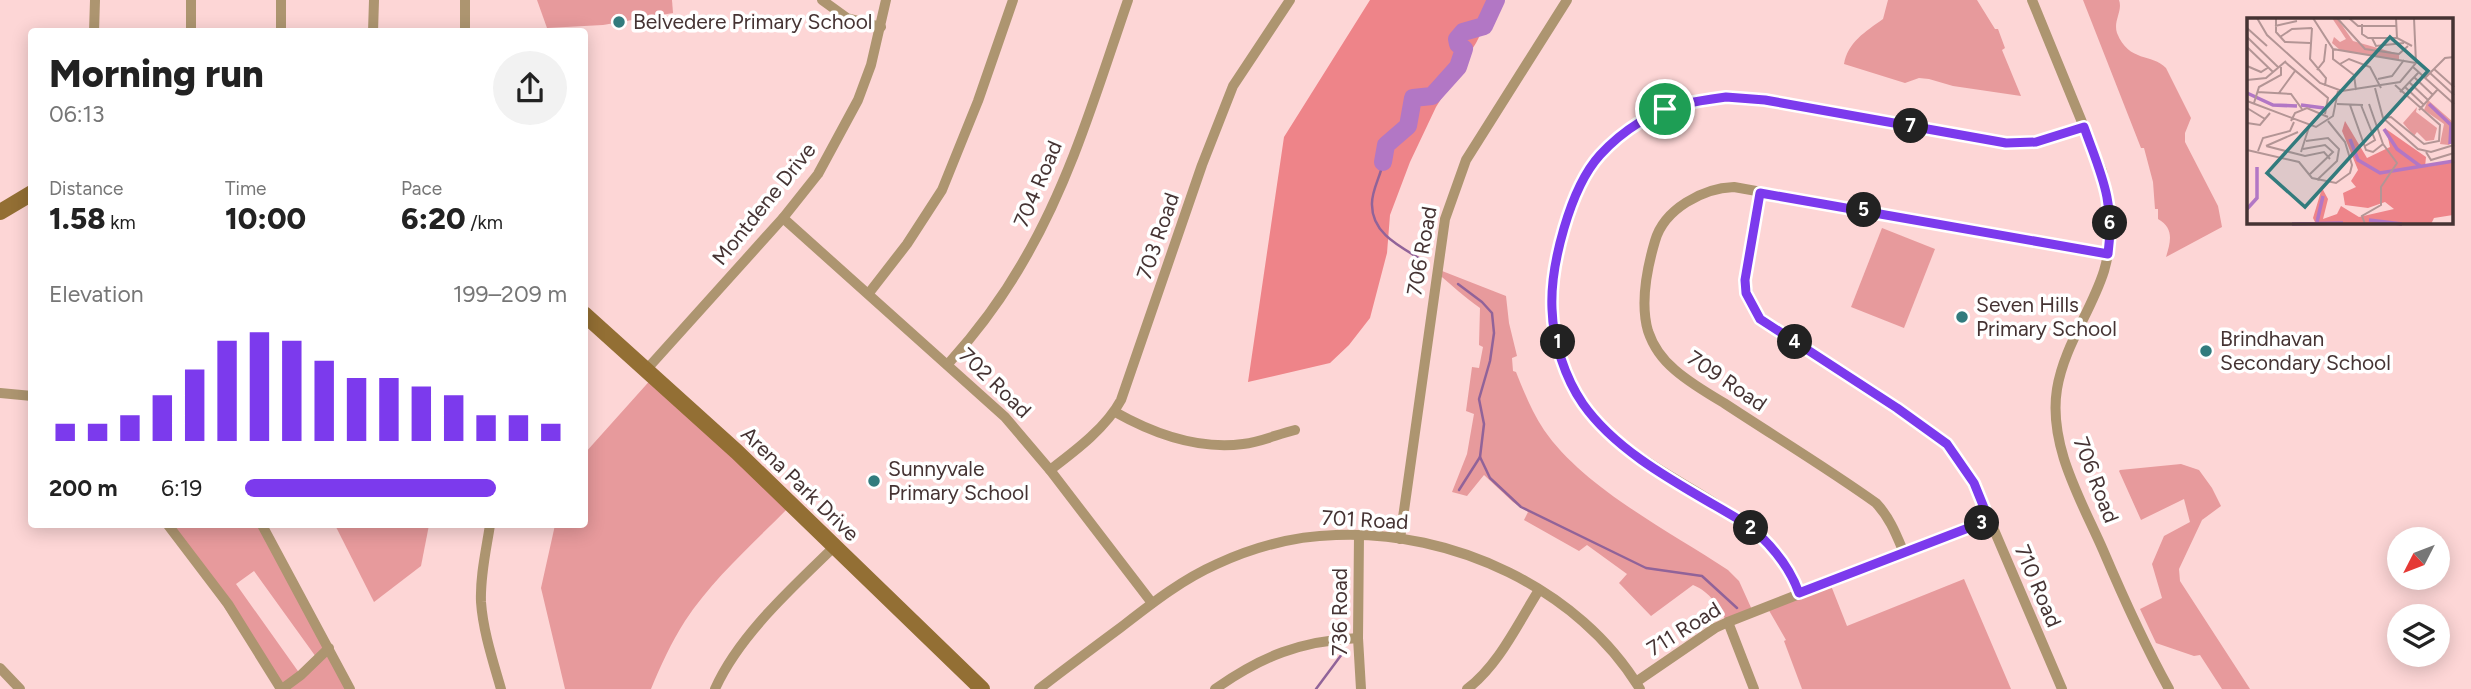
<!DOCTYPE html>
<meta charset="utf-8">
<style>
:root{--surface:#fff;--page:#f2f2f2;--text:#222;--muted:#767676;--accent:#7c3aed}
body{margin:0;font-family:Figtree,sans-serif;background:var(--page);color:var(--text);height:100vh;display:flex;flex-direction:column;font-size:26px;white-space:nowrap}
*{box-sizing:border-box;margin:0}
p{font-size:23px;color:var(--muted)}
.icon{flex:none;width:38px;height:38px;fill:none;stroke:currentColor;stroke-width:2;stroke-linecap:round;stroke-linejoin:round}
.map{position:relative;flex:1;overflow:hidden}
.sheet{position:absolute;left:28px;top:28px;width:560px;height:500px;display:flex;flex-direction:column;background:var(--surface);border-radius:7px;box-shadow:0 4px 18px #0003}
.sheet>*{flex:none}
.needle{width:46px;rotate:228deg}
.controls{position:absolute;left:2387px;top:527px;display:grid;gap:14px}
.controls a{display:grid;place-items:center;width:63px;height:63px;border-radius:50%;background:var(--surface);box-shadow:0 4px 18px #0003;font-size:35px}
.pin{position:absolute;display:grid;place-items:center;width:60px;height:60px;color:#fff;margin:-30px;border:4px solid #fff;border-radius:50%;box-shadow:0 2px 7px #0007}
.km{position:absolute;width:35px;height:35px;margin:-18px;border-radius:50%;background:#222;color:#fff;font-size:19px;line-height:35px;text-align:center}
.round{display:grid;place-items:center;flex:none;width:74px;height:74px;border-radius:37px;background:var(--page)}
.summary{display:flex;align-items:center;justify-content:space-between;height:119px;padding:0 21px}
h1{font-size:38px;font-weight:800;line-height:52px}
.stats{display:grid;grid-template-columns:repeat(3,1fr);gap:10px;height:119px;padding:7px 21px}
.stats div{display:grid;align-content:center}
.stats b{font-size:30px;font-weight:800}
.stats small{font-size:19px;font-weight:400}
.stats p{font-size:19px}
.chart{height:196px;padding:14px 21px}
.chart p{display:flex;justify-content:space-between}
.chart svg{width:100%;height:126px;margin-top:7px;stroke:var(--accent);stroke-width:6}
ul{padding:0 21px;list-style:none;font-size:23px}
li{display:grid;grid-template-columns:112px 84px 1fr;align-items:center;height:52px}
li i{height:18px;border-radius:9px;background:var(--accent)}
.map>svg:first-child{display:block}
.green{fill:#e79a9c;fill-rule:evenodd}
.forest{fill:#ee8489}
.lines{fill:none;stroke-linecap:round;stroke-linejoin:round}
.stream{stroke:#916399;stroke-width:2.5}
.river{stroke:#b277c5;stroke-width:18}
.street{stroke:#ad9570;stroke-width:10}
.secondary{stroke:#936f34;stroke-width:16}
.route-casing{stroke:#fff;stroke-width:14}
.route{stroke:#7c3aed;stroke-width:9}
.poi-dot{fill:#327b7d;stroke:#fff;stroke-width:2.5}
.labels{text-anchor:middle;stroke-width:7;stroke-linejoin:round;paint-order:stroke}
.poi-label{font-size:21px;fill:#453333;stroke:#fff;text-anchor:start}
.street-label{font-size:21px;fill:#453333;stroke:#fff}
.inset-river{fill:none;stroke:#b277c5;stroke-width:3.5}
.inset-road{fill:none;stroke:#b39595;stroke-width:2}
.view{fill:#327b7d;fill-opacity:0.15;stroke:#327b7d;stroke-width:3.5}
.inset-edge{fill:none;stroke:#453333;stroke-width:3.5}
</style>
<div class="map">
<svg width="2471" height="689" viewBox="0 0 2471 689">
<rect width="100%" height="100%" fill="#fdd6d6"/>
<g class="green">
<polygon points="537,0 672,0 673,13 603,25 547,28"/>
<path d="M1888,0H1977L1995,29H1998L2005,48L2002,50L2021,96L1953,86L1929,79L1919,78L1905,83L1844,64C1848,42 1865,32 1883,19Z"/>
<path d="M2083,0H2119C2123,11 2113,21 2117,33C2129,63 2152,53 2166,68L2191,118L2185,133V142L2218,206L2222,227L2166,257C2171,241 2174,228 2158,219V209H2155L2153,182L2144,148H2141Z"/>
<polygon points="1882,228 1935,249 1904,328 1851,307"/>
<path d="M1437,269L1506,296L1509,323L1517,356L1512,358L1513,371L1516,372C1524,392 1532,412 1544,430C1584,488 1669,531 1728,570L1739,581L1753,612L1727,622C1718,607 1711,592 1693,585L1651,616L1619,583L1627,574L1587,545L1579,551L1524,520L1528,512L1513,502L1484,475L1467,496L1452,492L1467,454L1474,414L1466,411L1472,367L1479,368L1483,347L1479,345L1480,308C1464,297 1452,285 1437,273Z"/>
<path d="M654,376L791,505C755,542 713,578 685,621C671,643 661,665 651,689H565L541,588L555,525H584L585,453Z"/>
<polygon points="2181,464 2199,470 2212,488 2221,506 2202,520 2179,569 2180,581 2250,689 2222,689 2200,655 2194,656 2156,643 2140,609 2162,598 2152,564 2164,536 2190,522 2184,499 2141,520 2119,471 2120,470"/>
<path d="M167,525H263L350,689H281ZM254,571L316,657L300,674L236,584Z"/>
<polygon points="335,525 429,525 421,566 374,602"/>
<polygon points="1964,579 2011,689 1802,689 1784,641 1786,640 1767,607 1830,583 1847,626"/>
</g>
<polygon class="forest" points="1370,0 1498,0 1476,43 1436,107 1410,162 1390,215 1387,253 1370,318 1349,345 1330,363 1248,382 1284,137"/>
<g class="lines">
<g class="stream">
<path d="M1383,162C1381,176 1371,191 1372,205C1372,234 1401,247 1422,260"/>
<polyline points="1458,284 1482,302 1492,313 1494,333 1490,361 1479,399 1484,424 1480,457 1459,490"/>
<polyline points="1480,457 1490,478 1521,507 1646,568 1702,576 1737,608"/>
<polyline points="1316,689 1342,654"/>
</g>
<polyline class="river" points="1383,162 1386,145 1408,126 1413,98 1432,96 1458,67 1464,49 1458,44 1457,39 1463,32 1484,26 1496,0"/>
<g class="street">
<polyline points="822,0 847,18 881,27"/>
<path d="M2032,0L2102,171C2110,204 2114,238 2104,271C2091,312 2064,346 2057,389C2048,445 2081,500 2103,550C2123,597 2144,644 2169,689"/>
<polyline points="94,32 95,0"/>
<polyline points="191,32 191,0"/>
<polyline points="281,32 281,0"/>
<polyline points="373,32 374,0"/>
<polyline points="465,32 465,0"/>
<path d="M1760,193L1746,280C1747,303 1757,316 1775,330L1897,408L1947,444L1974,483L2062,689"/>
<polyline points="783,218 1005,417 1050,470 1152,603"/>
<polyline points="869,293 907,244 942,190 978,101 1013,0"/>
<path d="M948,364C977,332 1003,297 1024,260C1071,180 1098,87 1128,0"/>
<polyline points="647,369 783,218 818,174 858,100 871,65 886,0"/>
<polyline points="0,393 32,396"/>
<path d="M1115,412C1154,434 1197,450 1243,444C1261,442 1278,434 1295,430"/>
<path d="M1050,470C1075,451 1106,428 1121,400L1202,165L1233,86L1290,0"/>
<polyline points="168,525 228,604 281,689"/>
<polyline points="262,525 350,689"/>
<path d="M490,525C486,551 480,576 481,602C483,631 493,661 501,689"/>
<polyline points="1359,535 1358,638 1361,689"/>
<polyline points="1400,539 1445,219 1466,160 1567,0"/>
<path d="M1904,553C1896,534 1890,518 1876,503C1827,468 1774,436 1724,403C1707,393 1690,383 1675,370C1663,360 1653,346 1648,331C1640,303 1647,268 1655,241C1664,209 1703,188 1734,187L2108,254"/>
<path d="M1799,593C1764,500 1640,484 1583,404C1565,378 1553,340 1552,309C1550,264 1569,187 1601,155C1618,136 1642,118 1665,109C1697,96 1731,97 1765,100L2006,143L2037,142L2084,127"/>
<polyline points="1728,622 1754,689"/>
<polyline points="0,668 20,689"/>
<polyline points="1636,682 1715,628 1728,622 1989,520"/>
<polyline points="282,689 301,675 329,648"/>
<path d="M715,689C739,635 793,587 835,546"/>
<path d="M1039,689C1066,668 1093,648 1120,628C1151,604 1181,580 1217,564C1254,547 1295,536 1336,535C1452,530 1579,588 1640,689"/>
<path d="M1215,689C1262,656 1300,641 1358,638"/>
<path d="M1467,689C1499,665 1518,623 1539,590"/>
</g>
<g class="secondary">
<polyline points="0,212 32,193"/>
<polyline points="584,314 737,452 982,689"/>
</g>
</g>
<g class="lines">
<g class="route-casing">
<path id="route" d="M1726,97L1765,100L2006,143L2036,142L2084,127C2101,175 2115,200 2108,254L1760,193L1745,280L1746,293L1760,319L1897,408L1947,444L1974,483L1989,520L1799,593C1789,565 1771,544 1748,525C1693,491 1621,458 1583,404C1565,378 1553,341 1552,309C1550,266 1570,188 1600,155C1611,143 1627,130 1640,122C1667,105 1696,101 1726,97Z"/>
</g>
<use href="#route" class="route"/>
</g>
<g class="poi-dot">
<circle cx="619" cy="22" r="7"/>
<circle cx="1962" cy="317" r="7"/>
<circle cx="2206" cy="351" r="7"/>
<circle cx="874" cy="481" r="7"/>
</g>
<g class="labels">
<g class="poi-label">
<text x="633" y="29">Belvedere Primary School</text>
<text x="1976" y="312">Seven Hills<tspan x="1976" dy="24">Primary School</tspan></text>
<text x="2220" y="346">Brindhavan<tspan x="2220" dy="24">Secondary School</tspan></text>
<text x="888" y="476">Sunnyvale<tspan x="888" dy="24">Primary School</tspan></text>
</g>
<g class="street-label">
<text transform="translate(1038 184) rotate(-67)" y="7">704 Road</text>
<text transform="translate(764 204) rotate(-51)" y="7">Montdene Drive</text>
<text transform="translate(1158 236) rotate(-71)" y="7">703 Road</text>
<text transform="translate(1422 251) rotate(-80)" y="7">706 Road</text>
<text transform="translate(1727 381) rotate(34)" y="7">709 Road</text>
<text transform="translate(995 383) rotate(44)" y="7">702 Road</text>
<text transform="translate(2096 480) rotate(69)" y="7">706 Road</text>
<text transform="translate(800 484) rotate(44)" y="7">Arena Park Drive</text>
<text transform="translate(1365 520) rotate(3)" y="7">701 Road</text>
<text transform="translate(2038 586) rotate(67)" y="7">710 Road</text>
<text transform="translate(1340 612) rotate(-90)" y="7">736 Road</text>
<text transform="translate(1684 629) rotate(-32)" y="7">711 Road</text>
</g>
</g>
<g transform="translate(2247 18)">
<rect width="206" height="206" fill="#fdd6d6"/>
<path d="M85,0H90L106,23L152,36V42L93,32L85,25L87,19L93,24L99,21ZM181,82L206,104V123L202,127L193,126L197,106L177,92ZM170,89L169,94L190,110L187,122L179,123L170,114L167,118L156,105Z" fill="#e79a9c"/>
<path d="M98,103L120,140L143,129L139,111L179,139L178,149L206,144V197L187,200L184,206H69L66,200L75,170L81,181L76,201L90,196L94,188L112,199L147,191L138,184L121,190L98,187L96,175L109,169L104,163L111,152L95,113Z" fill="#ee8489"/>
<path class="inset-river" d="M0,75L26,87L50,88M182,86L204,107L203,126M54,87L77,90M137,111L150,131L173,148M103,121L111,142L133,155L207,143M0,191L10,180V149M122,202L155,206M70,204L76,178M45,206L96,205"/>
<path class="inset-road" d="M10,0L20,17L73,65L95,73L153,64L169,45L167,0M29,0V14L38,24L63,25M66,0L86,31L169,45M90,0L118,31L152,36L161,28M102,0L111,8H149M149,0L150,20L165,28M115,6V16L121,20H150M28,8L50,3M0,10L20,28M65,10L63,41L79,60L78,68M0,19L32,50M33,19L45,11L65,10M125,20L129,28L157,25M0,29L26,54M86,31V41L107,57L109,72M38,44L81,80L78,96M93,46L102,41L123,49L134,70M0,48L14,54L22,49M166,49L207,86M187,51L207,69M70,52L77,43L79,26M183,55L207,77M167,59L186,77M178,60L198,40L207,39M131,61L145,58L157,42M0,62L19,60L39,43M162,64L181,82M158,69L177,87M128,70L136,100L171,131L184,134L207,127M10,74L44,76L55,91M153,74L172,54M32,75L48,53M0,83L69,109L86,98L91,73M7,85L12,69L34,57V49M90,86L116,87M122,86L136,126M103,87L119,132L126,134L136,126M114,87L128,122L118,128M0,90L18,101M172,92L191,71M136,100L144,99L177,126L192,123L193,107L148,67M44,103L48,95L60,90L81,99M0,105L13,107L23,95M59,123L81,120L92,131L90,143L70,162M19,128L58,138L77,134L83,141M19,128L51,114M56,131L78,127L86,134L62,157M0,132L52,144L65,160L89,165L103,155L105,147L98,124L81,103M11,133L16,120L43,113L47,104M54,134L62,109M179,134L184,142L207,135M118,206L115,198L134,187V169L150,145L136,126"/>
<path class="view" d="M143,19L181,53L58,189L20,155Z"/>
<rect width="206" height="206" class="inset-edge"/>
</g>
</svg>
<div class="controls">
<a><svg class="needle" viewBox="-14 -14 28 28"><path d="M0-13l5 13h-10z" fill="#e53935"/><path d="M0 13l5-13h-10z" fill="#767676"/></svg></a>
<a><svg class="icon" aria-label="layers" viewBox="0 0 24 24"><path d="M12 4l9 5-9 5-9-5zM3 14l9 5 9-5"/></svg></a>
</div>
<div class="pin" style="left:1665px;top:109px;background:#1e9e55"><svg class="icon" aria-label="arrive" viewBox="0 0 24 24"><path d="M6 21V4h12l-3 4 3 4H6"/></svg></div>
<b class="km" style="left:1558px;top:342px">1</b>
<b class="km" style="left:1751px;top:528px">2</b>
<b class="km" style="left:1982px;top:523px">3</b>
<b class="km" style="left:1795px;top:342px">4</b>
<b class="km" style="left:1864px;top:210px">5</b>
<b class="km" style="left:2110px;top:223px">6</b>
<b class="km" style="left:1911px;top:126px">7</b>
<section class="sheet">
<div class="summary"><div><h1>Morning run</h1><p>06:13</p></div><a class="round"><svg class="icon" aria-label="share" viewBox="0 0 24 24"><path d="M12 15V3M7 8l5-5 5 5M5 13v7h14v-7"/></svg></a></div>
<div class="stats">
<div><p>Distance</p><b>1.58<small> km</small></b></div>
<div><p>Time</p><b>10:00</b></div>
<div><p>Pace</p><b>6:20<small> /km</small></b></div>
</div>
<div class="chart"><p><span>Elevation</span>199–209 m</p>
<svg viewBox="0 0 160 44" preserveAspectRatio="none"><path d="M5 44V38M15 44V38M25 44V35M35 44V28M45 44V19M55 44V9M65 44V6M75 44V9M85 44V16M95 44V22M105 44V22M115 44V25M125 44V28M135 44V35M145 44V35M155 44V38"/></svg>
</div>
<ul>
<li><b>200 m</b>6:19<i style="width:78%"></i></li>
</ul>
</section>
</div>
